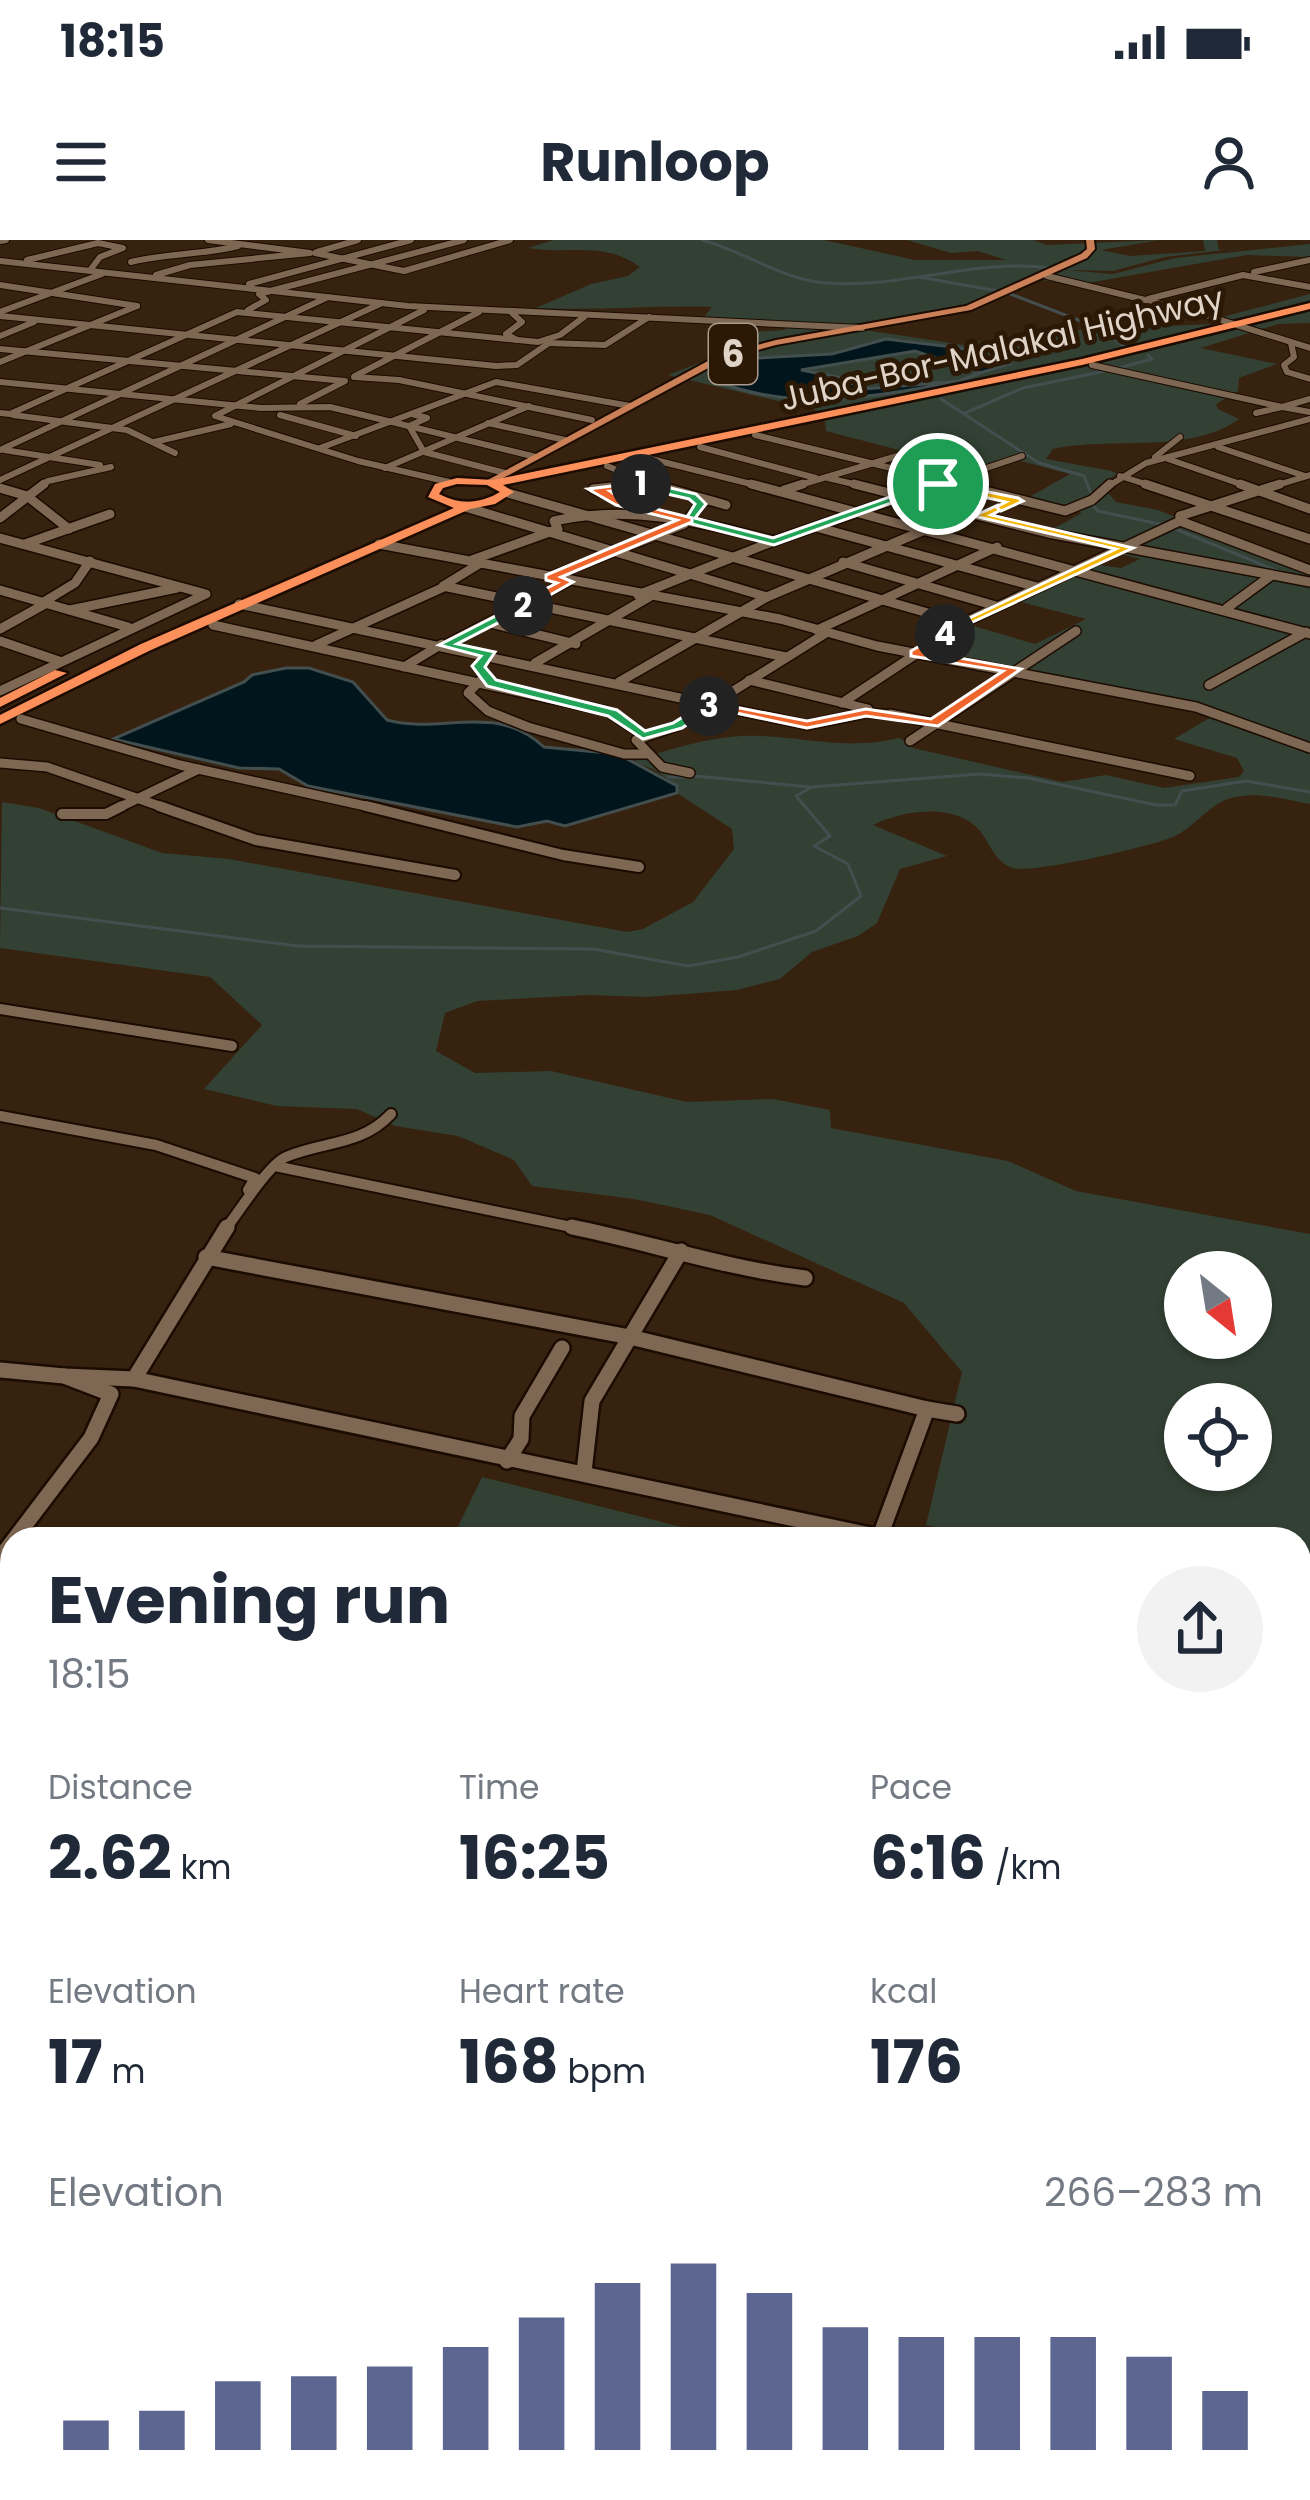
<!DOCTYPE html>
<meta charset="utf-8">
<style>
:root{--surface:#fff;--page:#f2f2f3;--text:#1f2937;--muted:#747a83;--accent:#5c6690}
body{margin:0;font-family:Poppins,sans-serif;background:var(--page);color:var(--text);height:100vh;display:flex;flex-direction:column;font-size:45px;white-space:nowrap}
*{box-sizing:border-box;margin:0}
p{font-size:39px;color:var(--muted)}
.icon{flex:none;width:66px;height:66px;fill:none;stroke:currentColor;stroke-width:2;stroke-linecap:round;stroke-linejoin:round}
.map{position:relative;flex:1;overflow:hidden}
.details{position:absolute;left:0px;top:1287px;width:1311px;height:975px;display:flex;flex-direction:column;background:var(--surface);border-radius:36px 36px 0 0;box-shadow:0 3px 9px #0004}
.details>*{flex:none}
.needle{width:78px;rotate:150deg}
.fabs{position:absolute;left:1164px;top:1011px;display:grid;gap:24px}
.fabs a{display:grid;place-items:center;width:108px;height:108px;border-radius:50%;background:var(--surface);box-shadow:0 3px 9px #0004;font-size:60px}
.pin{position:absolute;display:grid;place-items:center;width:102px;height:102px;color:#fff;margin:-51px;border:6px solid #fff;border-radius:50%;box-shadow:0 3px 12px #0007}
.km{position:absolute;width:60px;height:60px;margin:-30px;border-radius:50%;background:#222;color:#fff;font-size:33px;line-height:60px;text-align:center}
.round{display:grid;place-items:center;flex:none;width:126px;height:126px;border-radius:63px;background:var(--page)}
.summary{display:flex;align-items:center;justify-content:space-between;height:204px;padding:0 48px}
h1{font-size:66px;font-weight:700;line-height:90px}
.stats{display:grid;grid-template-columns:repeat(3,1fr);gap:18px;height:204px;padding:12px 48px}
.stats div{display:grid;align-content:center}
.stats b{font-size:60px;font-weight:700}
.stats small{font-size:33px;font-weight:400}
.stats p{font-size:33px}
.chart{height:336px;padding:24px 48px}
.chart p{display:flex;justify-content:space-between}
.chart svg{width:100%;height:216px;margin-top:12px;stroke:var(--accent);stroke-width:6}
.status{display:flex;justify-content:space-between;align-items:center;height:84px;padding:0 60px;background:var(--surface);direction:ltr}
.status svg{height:33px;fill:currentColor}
header{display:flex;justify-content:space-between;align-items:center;height:156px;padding:0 48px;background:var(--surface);font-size:54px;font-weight:700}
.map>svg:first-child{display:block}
.green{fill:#334134;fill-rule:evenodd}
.water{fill:#00151c;stroke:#434e4f;stroke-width:3}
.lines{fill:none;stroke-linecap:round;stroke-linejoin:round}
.stream{stroke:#434e4f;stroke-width:3}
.minor-far4-casing{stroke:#1c0b00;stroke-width:8}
.minor-far3-casing{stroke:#1c0b00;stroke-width:12}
.minor-far2-casing{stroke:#1c0b00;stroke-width:14}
.minor-far1-casing{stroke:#1c0b00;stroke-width:20}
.minor-casing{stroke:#1c0b00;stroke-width:22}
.major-casing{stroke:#1c0b00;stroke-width:4}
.highway-casing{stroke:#1c0b00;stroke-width:5}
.minor-far4{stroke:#7f6853;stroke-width:6}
.minor-far3{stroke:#7f6853;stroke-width:9}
.minor-far2{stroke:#7f6853;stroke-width:10}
.minor-far1{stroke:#7f6853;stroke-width:15}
.minor{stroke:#7f6853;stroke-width:18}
.major{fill:#cb8057;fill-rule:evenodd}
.highway{fill:#fd905a;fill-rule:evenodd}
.split-1{fill:#22a559;stroke:#fff;stroke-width:3}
.split-2{fill:#f0652b;stroke:#fff;stroke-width:3}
.split-3{fill:#22a559;stroke:#fff;stroke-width:3}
.split-4{fill:#f0652b;stroke:#fff;stroke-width:3}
.split-5{fill:#f5b400;stroke:#fff;stroke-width:3}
.split-6{fill:#f5b400;stroke:#fff;stroke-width:3}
.labels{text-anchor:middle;stroke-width:10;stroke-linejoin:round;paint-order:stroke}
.far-street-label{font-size:33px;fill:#e0d3c7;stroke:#2b1906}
.shield{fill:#2b1906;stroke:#aa9b8d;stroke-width:3}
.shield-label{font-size:36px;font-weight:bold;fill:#e0d3c7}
</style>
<div class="status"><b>18:15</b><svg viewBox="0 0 49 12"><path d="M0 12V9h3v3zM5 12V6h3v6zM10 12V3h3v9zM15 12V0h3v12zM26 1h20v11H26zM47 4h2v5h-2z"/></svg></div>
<header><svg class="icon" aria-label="menu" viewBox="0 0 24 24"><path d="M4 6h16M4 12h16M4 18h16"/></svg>Runloop<svg class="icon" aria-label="person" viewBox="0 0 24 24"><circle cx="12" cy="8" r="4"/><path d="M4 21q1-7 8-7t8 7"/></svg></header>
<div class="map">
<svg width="1310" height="2260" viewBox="0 0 1310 2260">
<rect width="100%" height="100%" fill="#36220f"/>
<g class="green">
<path d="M554,0H824L915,20H1006L978,11L951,13L907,0H1034L1046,5L1160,0L1101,10L1130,16L1205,11L1203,0H1217L1219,11L1310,0L1165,17L1113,31L1066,30L1113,34L1175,18L1310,4V17L1247,15L1076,45L1041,40L982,66L865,90L964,105L1020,93L1212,84L1210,80L1310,54V83L1278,84L1201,108L1277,124L1239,138L1238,151L1216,164L1218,169L1239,179C1189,215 1110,196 1053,209L1046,219L1112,231L1117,234L1107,241L1108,253L1116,262L1158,270L1310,331V564C1284,559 1254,550 1228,559C1208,566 1194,587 1175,596C1154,606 1032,634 1013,628C997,623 991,607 983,595C960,561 903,570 873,585L947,616L900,629L877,683L858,696L812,712L780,739L737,750L647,757L588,755L477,761L445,773L436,811L475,833L551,831L687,862L773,859L830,870L831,888L1008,921L1076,951L1310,994V1371L1299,1367V1299H989L926,1285L962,1132L904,1063L710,975L634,959L532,946L514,920L458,896L395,886L357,869L277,866L204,849L262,785L210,737L0,708L2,562L39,568L162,613L229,619L627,692L643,689L693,662L734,609L732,589L677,553V546L653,529L632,522C666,510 705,498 741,496C800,494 836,512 900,498L913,508L1062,542L1106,535L1164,548L1239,537L1244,531L1237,518L1174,499L1221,471L922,410L967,384L1035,404L1086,379L1013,360L1086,323L1121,328L1140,319L1044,294L1082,273L1024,260L1070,234L1009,218L982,230L960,226L826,191L824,172L668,135L746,105L738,93L784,90L792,85L704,77L712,67C652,65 596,71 536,68L591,44L628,36L640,27C603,0 569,15 528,8ZM902,99L973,111L1009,124L980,133L915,111L803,128V133L836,137L864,149L959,141C873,155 794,176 711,135L756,117L833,114L869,102ZM1185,1032H1251V1098H1185ZM1185,1164H1251V1230H1185Z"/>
<polygon points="482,1237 730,1299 452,1299"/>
<polygon points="1299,1543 1310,1551 1310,1868 1299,1867"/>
</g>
<g class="water">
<path d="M886,99L960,108L1009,124L980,133L915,111L801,130L837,137L864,149L963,141C878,155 796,175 711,139L729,127L725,123L739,119L832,114Z"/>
<path d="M286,428H309L353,442L387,480C444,495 494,461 544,507L618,514L677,546V553L565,586L547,581L517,587L308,546L279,529L239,528L113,499L244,442L252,435Z"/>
</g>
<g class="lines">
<g class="stream">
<path d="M702,0C744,11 782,40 826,43C902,49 974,18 1050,28"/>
<polyline points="919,37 998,51"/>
<polyline points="1008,53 1099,88 1125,107"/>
<polyline points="1119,128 1152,119 1148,115"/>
<polyline points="959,141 980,133"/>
<polyline points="941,159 1039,223 1084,236 1091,253"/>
<polyline points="965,173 1023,148 1110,130"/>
<polyline points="1091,263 1098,271 1164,285"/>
<polyline points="1173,288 1280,332"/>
<polyline points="695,536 810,547"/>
<polyline points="668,537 685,537"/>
<polyline points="0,668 298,706 593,709 688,726 738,717 816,691 861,656 848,624 814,606 830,596 796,556 812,547 979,534 1028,538 1156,565 1175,565 1182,551 1246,541 1310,552"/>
</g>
<g class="minor-far4-casing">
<g id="minor-far4">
<polyline points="0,1 6,0"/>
<polyline points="317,12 358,0"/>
<polyline points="315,13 404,31 510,0"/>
<polyline points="27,20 98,3 123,8 100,17 91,29"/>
<polyline points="0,21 408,66 862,88"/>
<path d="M131,22C167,13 202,15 238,6"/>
<polyline points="1254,32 1310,20"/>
<polyline points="156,35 190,25 310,13 208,0"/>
<polyline points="1047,36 1202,74 1310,108"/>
<polyline points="249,44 411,0"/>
<polyline points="0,45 137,66"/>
<polyline points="1148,59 1243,35 1310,47"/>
<polyline points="248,70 266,60 259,54 464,0"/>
<polyline points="424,70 215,176 358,221 449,242"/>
<polyline points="0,72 102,34"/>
<polyline points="512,73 522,82 506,94 517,100"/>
<polyline points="0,76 496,126 517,125 549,103"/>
<polyline points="0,96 34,82"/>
<polyline points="549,103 605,105 649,77"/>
<polyline points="1291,103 1294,117 1284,125 1287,132 1310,139"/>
<polyline points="0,109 345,141 300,164"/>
<polyline points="0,122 137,66"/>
<polyline points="1092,125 1282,167 1256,173"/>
<polyline points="355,136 479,72"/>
<polyline points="354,137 399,140 592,180"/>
<polyline points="0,142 261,168 330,167 536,217"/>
<polyline points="1310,159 1282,167 1310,172"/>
<polyline points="0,173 10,174 237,72 538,102 560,95 584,77"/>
<polyline points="412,174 427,178 409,186 424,212 505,233"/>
<polyline points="13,175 127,190 175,213"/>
<polyline points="280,175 356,196"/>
<polyline points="488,183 565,200"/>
<polyline points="755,195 969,247"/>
<polyline points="154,202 231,184"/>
<polyline points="700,207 816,238"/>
<polyline points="1218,207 1305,236"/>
<polyline points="320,208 496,142 630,166"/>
<polyline points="0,210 328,57"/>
<polyline points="4,210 100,225"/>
<polyline points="1155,217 1180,197"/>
<polyline points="647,218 763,247"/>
<polyline points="1168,219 1249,247"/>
<polyline points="607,226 659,247"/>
<polyline points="385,228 529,166"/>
<polyline points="1120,236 1155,247"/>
<polyline points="828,238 866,247"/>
<polyline points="0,240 382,63"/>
<polyline points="40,247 48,241 111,227"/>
<polyline points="609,247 643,244"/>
<polyline points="793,247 904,214 947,224"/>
<polyline points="930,247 1022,216"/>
<polyline points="1107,247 1146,223 1310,179"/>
<polyline points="1271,247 1310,235"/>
</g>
</g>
<g class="minor-far3-casing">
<g id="minor-far3">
<polyline points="639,244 593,249 640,268"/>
<polyline points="652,244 726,265"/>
<polyline points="751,244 1310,394"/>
<polyline points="854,244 1048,293 1310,342"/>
<polyline points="957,244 1065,271 1092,260 1110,244"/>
<polyline points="1145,244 1310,299"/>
<polyline points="1240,244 1310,269"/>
<polyline points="0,248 27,256 69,289"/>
<polyline points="784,250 803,244"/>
<polyline points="508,253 963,383"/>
<polyline points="465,267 767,357"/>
<polyline points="1180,276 1180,281 1310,330"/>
<polyline points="1180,276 1280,244"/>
<polyline points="0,278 44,244"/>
<polyline points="816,287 1037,347"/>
<polyline points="0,298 206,354 0,451"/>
<polyline points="25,304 110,274"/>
<polyline points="379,304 780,379 877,406 1196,467 1310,508"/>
<path d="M472,320L558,289L554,281C631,264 699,282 774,301"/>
<polyline points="843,322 996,366"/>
<polyline points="479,324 443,346 786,417"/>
<polyline points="550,337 684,284 701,264 692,256"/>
<polyline points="0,350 128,387"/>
<polyline points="638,355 774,301 939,244"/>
<polyline points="42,363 75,343 90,321"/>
<polyline points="239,364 807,485 866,473 894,475"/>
<polyline points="1227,368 1272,335"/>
<polyline points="70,370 177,348"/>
<polyline points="490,383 576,404"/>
<polyline points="213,385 607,471 643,495"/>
<polyline points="0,389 45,364"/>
<polyline points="817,390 997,307"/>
<polyline points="0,401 59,421"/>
<polyline points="316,405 444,347"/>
<polyline points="445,405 567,342"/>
<polyline points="535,423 649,357"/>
<polyline points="404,427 442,404"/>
<polyline points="749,440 868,469"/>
<polyline points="480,441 468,453 488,471 528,487 624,514 646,514"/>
<polyline points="619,442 767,357 927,289"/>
<polyline points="1209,445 1306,392"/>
<polyline points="842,463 963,383 1180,281"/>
<polyline points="890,474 1190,536"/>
<polyline points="21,479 180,525 379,569"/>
<polyline points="910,501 1076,391"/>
<polyline points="0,523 47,527 168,569"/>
<polyline points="690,533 662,527 636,500 677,486 826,393"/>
<polyline points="116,569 199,529"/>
</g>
</g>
<g class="minor-far2-casing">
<g id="minor-far2">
<polyline points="159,566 256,600 455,635"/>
<polyline points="366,566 563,615 639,627"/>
<polyline points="62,574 106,574 122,566"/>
<polyline points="0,769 232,806"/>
<polyline points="0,876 156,905 255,938 248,950"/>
<polyline points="275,926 586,990"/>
<path d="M225,990C238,973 269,924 286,917C324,901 361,906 391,874"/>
</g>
</g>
<g class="minor-far1-casing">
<g id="minor-far1">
<path d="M572,987C650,1003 726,1028 805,1038"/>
<polyline points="206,1017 630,1097 927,1169 879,1299"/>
<polyline points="0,1130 64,1136 111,1154 91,1198 0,1318"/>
<polyline points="64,1136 134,1139 227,987"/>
<polyline points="134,1139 889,1299"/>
<polyline points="927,1169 957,1174"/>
<polyline points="507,1221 521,1199 522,1176 562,1108"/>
<polyline points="584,1232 592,1161 681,1011"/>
<polyline points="1299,1402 1310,1413"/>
<polyline points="0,1447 12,1450"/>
<polyline points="0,1532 12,1530"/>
</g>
</g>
<g class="minor-casing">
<g id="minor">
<polyline points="0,1681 12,1685"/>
<polyline points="1299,1895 1310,1895"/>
<polyline points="0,1939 12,1939"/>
<polyline points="1299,2030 1310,2030"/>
<polyline points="0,2089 12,2088"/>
<polyline points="1299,2198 1310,2198"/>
<polyline points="0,2214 12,2213"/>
<polyline points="704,2250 707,2260"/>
</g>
</g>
<g class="major-casing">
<polygon id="major" points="1086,0 1094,0 1095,9 1087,18 971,70 776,105 725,119 492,244 484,242 719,115 776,100 966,66 1081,14 1087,9"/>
</g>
<g class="highway-casing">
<g id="highway">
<path d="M1310,63V69L1082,125L503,245L514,252L495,264L470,269L151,410L0,484V475L141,404L454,268L428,257L435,244L457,238L493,240L1082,119ZM457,244L487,245L500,252C480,264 459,265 439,254L443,248Z"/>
<polygon points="55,430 67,433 0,467 0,458"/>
</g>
</g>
<use href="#minor-far4" class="minor-far4"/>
<use href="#minor-far3" class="minor-far3"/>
<use href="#minor-far2" class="minor-far2"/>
<use href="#minor-far1" class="minor-far1"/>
<use href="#minor" class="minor"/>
<use href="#major" class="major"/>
<use href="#highway" class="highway"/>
</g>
<polygon class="split-1" points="641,241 696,254 706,264 695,278 773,298 935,241 944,244 774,305 684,282 695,264 689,259 637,247"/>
<polygon class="split-2" points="645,242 641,248 610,251 624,261 692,278 692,282 561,337 573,342 527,368 518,368 518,363 557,343 546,340 546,335 677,280 616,265 588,249"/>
<polygon class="split-3" points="523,362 527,368 457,404 495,412 485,427 496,440 617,470 645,491 673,483 705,463 716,466 682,488 643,499 608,476 487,446 472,426 481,416 439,405"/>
<polygon class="split-4" points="945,391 949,397 926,412 1021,429 938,486 866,476 807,488 703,466 709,462 807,481 866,469 931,479 1003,431 911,416 911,411"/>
<polygon class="split-5" points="998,265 1007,267 991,275 1133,308 940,397 940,392 1116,309 974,276"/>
<polygon class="split-6" points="935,241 1018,258 1023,261 1001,271 996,267 1006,262 935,246"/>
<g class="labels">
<g class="far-street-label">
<text transform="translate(1002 108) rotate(-13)" y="12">Juba-Bor-Malakal Highway</text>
</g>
<rect class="shield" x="709" y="84" width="48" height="60" rx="9"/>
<g class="shield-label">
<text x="733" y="127">6</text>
</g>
</g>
</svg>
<div class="fabs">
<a><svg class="needle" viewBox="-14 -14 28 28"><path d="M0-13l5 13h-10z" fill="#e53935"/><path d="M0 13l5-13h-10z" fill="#747a83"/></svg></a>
<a><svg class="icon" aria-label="locate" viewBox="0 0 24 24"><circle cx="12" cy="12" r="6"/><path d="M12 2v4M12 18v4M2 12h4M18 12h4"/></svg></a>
</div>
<div class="pin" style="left:938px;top:244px;background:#1e9e55"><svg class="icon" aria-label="arrive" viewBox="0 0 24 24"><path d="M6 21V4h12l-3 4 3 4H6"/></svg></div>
<b class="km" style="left:641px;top:244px">1</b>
<b class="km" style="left:523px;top:366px">2</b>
<b class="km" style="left:709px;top:466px">3</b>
<b class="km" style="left:945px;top:394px">4</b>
<section class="details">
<div class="summary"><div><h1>Evening run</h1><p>18:15</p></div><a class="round"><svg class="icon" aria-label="share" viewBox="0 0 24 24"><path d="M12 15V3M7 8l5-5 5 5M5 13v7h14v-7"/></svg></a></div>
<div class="stats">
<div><p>Distance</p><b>2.62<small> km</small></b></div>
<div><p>Time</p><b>16:25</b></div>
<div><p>Pace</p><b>6:16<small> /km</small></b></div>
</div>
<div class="stats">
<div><p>Elevation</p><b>17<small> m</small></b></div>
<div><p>Heart rate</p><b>168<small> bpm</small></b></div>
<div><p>kcal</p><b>176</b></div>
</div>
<div class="chart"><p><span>Elevation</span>266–283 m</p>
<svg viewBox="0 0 160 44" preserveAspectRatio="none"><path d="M5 44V38M15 44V36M25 44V30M35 44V29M45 44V27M55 44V23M65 44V17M75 44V10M85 44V6M95 44V12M105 44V19M115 44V21M125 44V21M135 44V21M145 44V25M155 44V32"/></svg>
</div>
</section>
</div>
